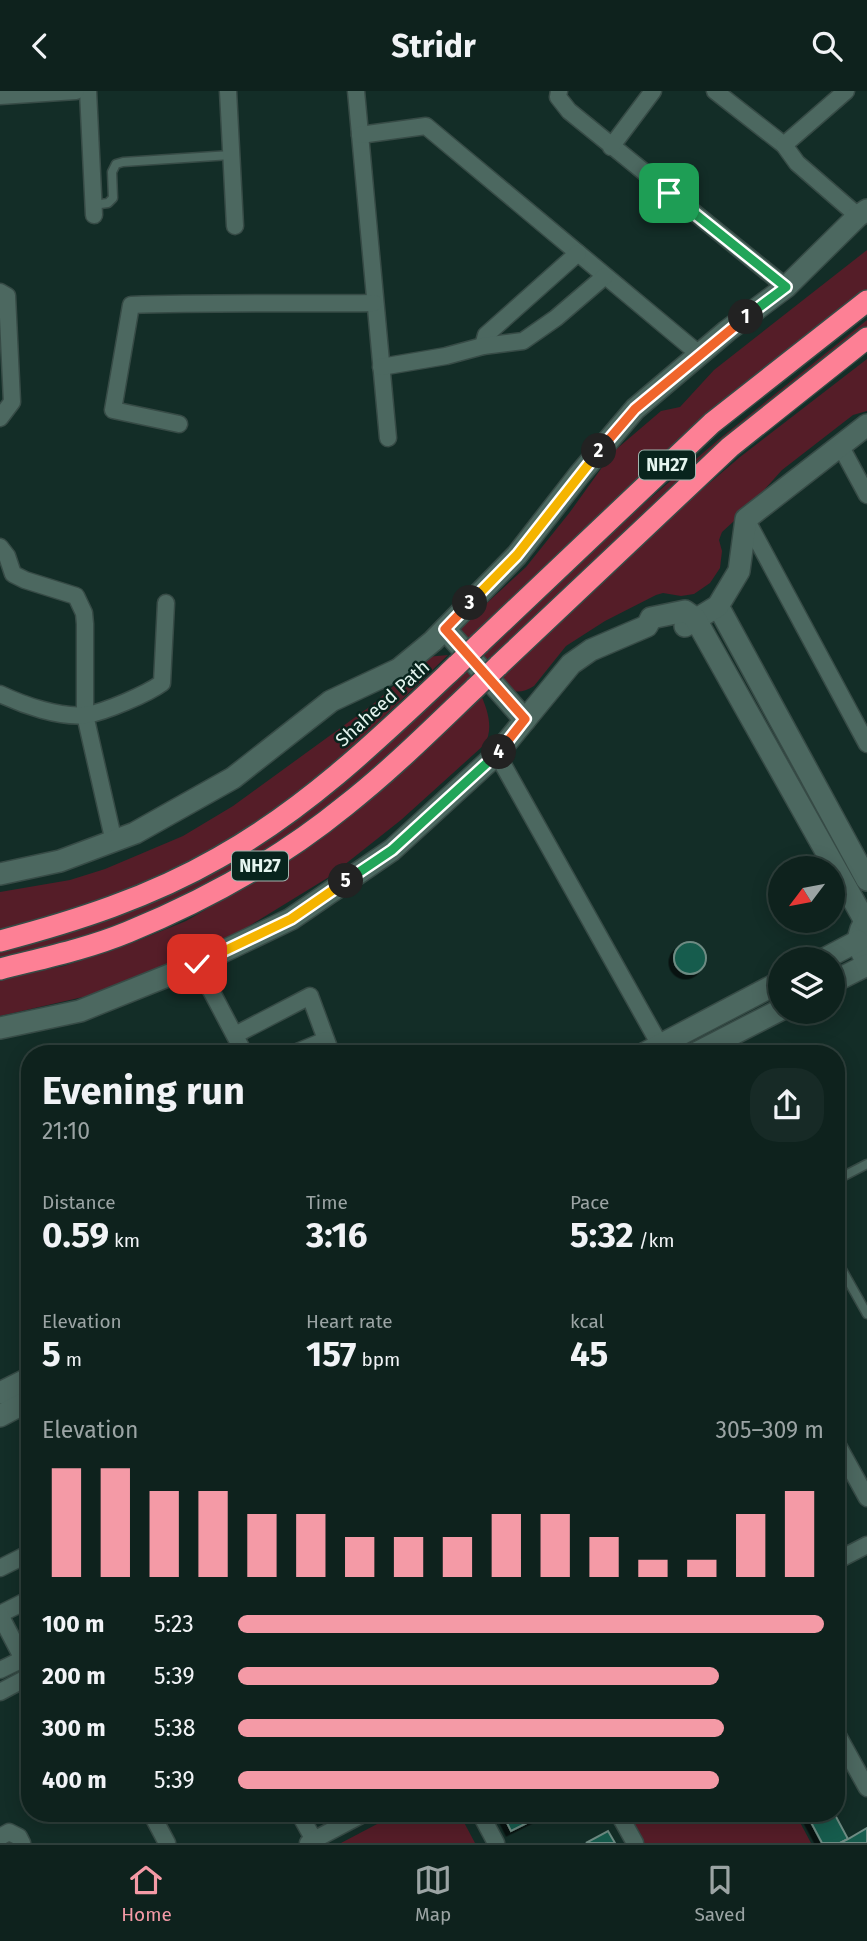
<!DOCTYPE html>
<meta charset="utf-8">
<style>
:root{--surface:#0e221d;--page:#172a26;--text:#f1f3f6;--muted:#9ba4a4;--line:#2e3f3b;--accent:#f49aa6}
body{margin:0;font-family:"Fira Sans",sans-serif;background:var(--page);color:var(--text);height:100vh;display:flex;flex-direction:column;font-size:26px;white-space:nowrap}
*{box-sizing:border-box;margin:0}
p{font-size:23px;color:var(--muted)}
.icon{flex:none;width:38px;height:38px;fill:none;stroke:currentColor;stroke-width:2;stroke-linecap:round;stroke-linejoin:round}
.map{position:relative;flex:1;overflow:hidden}
.sheet{position:absolute;left:21px;top:954px;width:824px;height:777px;display:flex;flex-direction:column;background:var(--surface);border-radius:28px;box-shadow:0 4px 18px #0003,0 0 0 2px var(--line)}
.sheet>*{flex:none}
.needle{width:46px;rotate:238deg}
.buttons{position:absolute;left:768px;top:765px;display:grid;gap:14px}
.buttons a{display:grid;place-items:center;width:77px;height:77px;border-radius:50%;background:var(--surface);box-shadow:0 4px 18px #0003,0 0 0 2px var(--line);font-size:35px}
.pin{position:absolute;display:grid;place-items:center;width:60px;height:60px;color:#fff;margin:-30px;border-radius:14px;box-shadow:0 4px 10px #0006}
.km{position:absolute;width:35px;height:35px;margin:-18px;border-radius:50%;background:#222;color:#fff;font-size:19px;line-height:35px;text-align:center}
.round{display:grid;place-items:center;flex:none;width:74px;height:74px;border-radius:28px;background:var(--page)}
.headline{display:flex;align-items:center;justify-content:space-between;height:119px;padding:0 21px}
h1{font-size:38px;font-weight:700;line-height:52px}
.stats{display:grid;grid-template-columns:repeat(3,1fr);gap:10px;height:119px;padding:7px 21px}
.stats div{display:grid;align-content:center}
.stats b{font-size:35px;font-weight:700}
.stats small{font-size:19px;font-weight:400}
.stats p{font-size:19px}
.chart{height:196px;padding:14px 21px}
.chart p{display:flex;justify-content:space-between}
.chart svg{width:100%;height:126px;margin-top:7px;stroke:var(--accent);stroke-width:6}
ul{padding:0 21px;list-style:none;font-size:23px}
li{display:grid;grid-template-columns:112px 84px 1fr;align-items:center;height:52px}
li i{height:18px;border-radius:9px;background:var(--accent)}
header{display:flex;justify-content:space-between;align-items:center;height:91px;padding:0 21px;background:var(--surface);font-size:32px;font-weight:700}
.tab-bar{display:flex;justify-content:space-around;align-items:center;height:98px;border-top:2px solid var(--line);background:var(--surface);font-size:19px;color:var(--muted)}
.tab-bar a{display:grid;justify-items:center;gap:4px}
.tab-bar .on{color:var(--accent)}
.map>svg:first-child{display:block}
.green{fill:#551d28}
.building{fill:#155c4d;stroke:#6e8b83;stroke-width:2;filter:url(#shadow)}
.lines{fill:none;stroke-linecap:round;stroke-linejoin:round}
.lane-casing{stroke:#374b46;stroke-width:11}
.street-casing{stroke:#374b46;stroke-width:19}
.secondary-casing{stroke:#374b46;stroke-width:24}
.highway-casing{stroke:#374b46;stroke-width:24}
.lane{stroke:#4c6860;stroke-width:8}
.street{stroke:#4c6860;stroke-width:16}
.secondary{stroke:#4c6860;stroke-width:21}
.highway{stroke:#fd8095;stroke-width:21}
.highway-bridge-casing{stroke:#374b46;stroke-width:24;stroke-linecap:butt}
.highway-bridge{stroke:#fd8095;stroke-width:21}
.split-1-casing{stroke:#fff;stroke-width:14}
.split-2-casing{stroke:#fff;stroke-width:14}
.split-3-casing{stroke:#fff;stroke-width:14}
.split-4-casing{stroke:#fff;stroke-width:14}
.split-5-casing{stroke:#fff;stroke-width:14}
.split-6-casing{stroke:#fff;stroke-width:14}
.split-1{stroke:#22a559;stroke-width:9}
.split-2{stroke:#f0652b;stroke-width:9}
.split-3{stroke:#f5b400;stroke-width:9}
.split-4{stroke:#f0652b;stroke-width:9}
.split-5{stroke:#22a559;stroke-width:9}
.split-6{stroke:#f5b400;stroke-width:9}
.labels{text-anchor:middle;stroke-width:5;stroke-linejoin:round;paint-order:stroke}
.shield{fill:#08241d;stroke:#a2b6b0;stroke-width:2}
.shield-label{font-size:18px;font-weight:bold;fill:#e4f4ef}
.street-label{font-size:19px;fill:#e4f4ef;stroke:#08241d}
</style>
<header><svg class="icon" aria-label="back" viewBox="0 0 24 24"><path d="M15 5l-7 7 7 7"/></svg>Stridr<svg class="icon" aria-label="search" viewBox="0 0 24 24"><circle cx="10" cy="10" r="6"/><path d="M15 15l6 6"/></svg></header>
<div class="map">
<svg width="867" height="1752" viewBox="0 0 867 1752">
<defs>
<filter id="shadow"><feDropShadow dx="-4.5" dy="4.5" stdDeviation="0" flood-color="#0009"/></filter>
</defs>
<rect width="100%" height="100%" fill="#132d27"/>
<g class="green">
<polygon points="867,159 867,209 462,554 459,545 463,534 526,476 570,421 613,361 661,320 680,316 714,279"/>
<polygon points="867,229 867,244 348,705 258,766 146,827 60,855 0,870 0,860 232,768 718,349"/>
<path d="M867,268V320L853,324L782,379L745,420L722,441L719,449L722,460L720,477L710,492L694,503L681,505L663,502L656,504L605,530L566,555L534,595C518,605 510,600 495,591L629,461L740,366Z"/>
<path d="M448,564C393,617 339,672 276,717C194,776 97,813 0,842V801L70,789L105,778L183,745L233,715L372,614L426,566Z"/>
<path d="M481,604C488,620 494,639 484,654L401,729L329,786L233,845L118,898L0,925V888L64,875L137,850L186,830L273,780L306,756Z"/>
<polygon points="398,1722 459,1722 475,1752 341,1752"/>
<polygon points="638,1722 795,1722 811,1752 639,1752 626,1729"/>
</g>
<g class="building">
<circle cx="690" cy="867" r="16"/>
<polygon points="502,1722 547,1722 511,1740"/>
<polygon points="806,1722 834,1722 848,1748 840,1752 822,1752"/>
<polygon points="867,1737 867,1752 840,1752 848,1748"/>
<polygon points="608,1740 615,1752 586,1752"/>
</g>
<g class="lines">
<g class="lane-casing">
<g id="lane">
<polyline points="93,114 108,112 113,107 112,81 116,73 123,71 231,64"/>
<polyline points="836,1089 867,1073"/>
<polyline points="836,1168 867,1223"/>
</g>
</g>
<g class="street-casing">
<g id="street">
<polyline points="88,0 94,124"/>
<polyline points="228,0 235,135"/>
<polyline points="356,0 388,347"/>
<polyline points="559,0 558,6 569,20 786,196"/>
<polyline points="715,0 784,54"/>
<polyline points="846,0 784,54 797,72 858,125"/>
<polyline points="0,5 76,0"/>
<polyline points="360,44 426,35 699,263"/>
<polyline points="611,56 653,0"/>
<polyline points="0,201 7,205 12,311 0,327"/>
<polyline points="483,255 486,244 578,162"/>
<polyline points="381,276 446,265 483,255 523,250 556,227 605,185"/>
<path d="M179,333L113,319L131,214C212,211 293,213 374,212"/>
<polyline points="840,354 867,404"/>
<polyline points="746,428 867,653"/>
<polyline points="0,456 7,465 13,483 25,489 76,505 84,522 85,533 85,624 114,751"/>
<path d="M0,603C23,614 60,627 86,624C105,621 147,603 162,592L166,512"/>
<polyline points="497,663 660,954"/>
<polyline points="197,873 244,962"/>
<polyline points="235,944 310,905 331,962"/>
<polyline points="295,962 326,949"/>
<polyline points="836,1351 867,1407"/>
<polyline points="836,1470 867,1454"/>
<polyline points="0,1477 30,1462"/>
<polyline points="0,1523 30,1508"/>
<polyline points="0,1524 23,1568 0,1579"/>
<polyline points="0,1601 30,1585"/>
<polyline points="836,1641 867,1697"/>
<polyline points="151,1722 167,1752"/>
<polyline points="299,1722 314,1749"/>
<polyline points="480,1722 496,1752"/>
<polyline points="629,1722 621,1727 635,1752"/>
<polyline points="0,1746 9,1741 19,1746 22,1752"/>
<polyline points="308,1752 365,1722"/>
</g>
</g>
<g class="secondary-casing">
<g id="secondary">
<polyline points="718,515 867,789"/>
<polyline points="685,535 718,515 739,480 746,428 867,334"/>
<polyline points="445,538 525,629"/>
<polyline points="0,783 60,770 135,742 233,687 331,610 399,578 433,550 517,464 579,384 635,318 727,240 786,196 858,125 867,119"/>
<path d="M867,828C856,842 856,856 867,870"/>
<polyline points="824,868 858,850"/>
<polyline points="833,891 867,874"/>
<polyline points="0,937 80,920 197,873 291,828 392,759 497,663 571,573 591,559 647,535 651,527 685,520 695,527 865,830"/>
<polyline points="645,962 780,891"/>
<polyline points="696,962 780,919"/>
<polyline points="0,1302 30,1287"/>
<polyline points="0,1325 30,1309"/>
</g>
</g>
<g class="highway-casing">
<g id="highway">
<polyline points="480,552 712,332 867,210"/>
<polyline points="498,575 730,356 867,247"/>
<path d="M0,850C76,830 150,806 218,767C308,717 383,644 457,574"/>
<path d="M0,878C43,867 87,858 128,841C206,809 280,768 345,715C391,679 433,637 475,597"/>
</g>
</g>
<use href="#lane" class="lane"/>
<use href="#street" class="street"/>
<use href="#secondary" class="secondary"/>
<use href="#highway" class="highway"/>
<g class="highway-bridge-casing">
<g id="highway-bridge">
<polyline points="457,574 480,552"/>
<polyline points="475,597 498,575"/>
</g>
</g>
<use href="#highway-bridge" class="highway-bridge"/>
</g>
<g class="lines">
<g class="split-1-casing">
<polyline id="split-1" points="669,102 786,196 746,226"/>
</g>
<g class="split-2-casing">
<polyline id="split-2" points="599,360 635,318 746,226"/>
</g>
<g class="split-3-casing">
<polyline id="split-3" points="470,512 517,464 599,360"/>
</g>
<g class="split-4-casing">
<polyline id="split-4" points="470,512 445,538 525,628 499,661"/>
</g>
<g class="split-5-casing">
<polyline id="split-5" points="346,790 392,759 499,661"/>
</g>
<g class="split-6-casing">
<polyline id="split-6" points="197,873 291,828 346,790"/>
</g>
<use href="#split-1" class="split-1"/>
<use href="#split-2" class="split-2"/>
<use href="#split-3" class="split-3"/>
<use href="#split-4" class="split-4"/>
<use href="#split-5" class="split-5"/>
<use href="#split-6" class="split-6"/>
</g>
<g class="labels">
<g class="shield">
<rect x="639" y="359.5" width="56" height="29" rx="5"/>
<rect x="232" y="760.5" width="56" height="29" rx="5"/>
</g>
<g class="shield-label">
<text x="667" y="380">NH27</text>
<text x="260" y="781">NH27</text>
</g>
<g class="street-label">
<text transform="translate(382 612) rotate(-42)" y="7">Shaheed Path</text>
</g>
</g>
</svg>
<div class="buttons">
<a><svg class="needle" viewBox="-14 -14 28 28"><path d="M0-13l5 13h-10z" fill="#e53935"/><path d="M0 13l5-13h-10z" fill="#9ba4a4"/></svg></a>
<a><svg class="icon" aria-label="layers" viewBox="0 0 24 24"><path d="M12 4l9 5-9 5-9-5zM3 14l9 5 9-5"/></svg></a>
</div>
<div class="pin" style="left:669px;top:102px;background:#1e9e55"><svg class="icon" aria-label="arrive" viewBox="0 0 24 24"><path d="M6 21V4h12l-3 4 3 4H6"/></svg></div>
<div class="pin" style="left:197px;top:873px;background:#d93025"><svg class="icon" aria-label="check" viewBox="0 0 24 24"><path d="M5 12l5 5 9-10"/></svg></div>
<b class="km" style="left:746px;top:226px">1</b>
<b class="km" style="left:599px;top:360px">2</b>
<b class="km" style="left:470px;top:512px">3</b>
<b class="km" style="left:499px;top:661px">4</b>
<b class="km" style="left:346px;top:790px">5</b>
<section class="sheet">
<div class="headline"><div><h1>Evening run</h1><p>21:10</p></div><a class="round"><svg class="icon" aria-label="share" viewBox="0 0 24 24"><path d="M12 15V3M7 8l5-5 5 5M5 13v7h14v-7"/></svg></a></div>
<div class="stats">
<div><p>Distance</p><b>0.59<small> km</small></b></div>
<div><p>Time</p><b>3:16</b></div>
<div><p>Pace</p><b>5:32<small> /km</small></b></div>
</div>
<div class="stats">
<div><p>Elevation</p><b>5<small> m</small></b></div>
<div><p>Heart rate</p><b>157<small> bpm</small></b></div>
<div><p>kcal</p><b>45</b></div>
</div>
<div class="chart"><p><span>Elevation</span>305–309 m</p>
<svg viewBox="0 0 160 44" preserveAspectRatio="none"><path d="M5 44V6M15 44V6M25 44V14M35 44V14M45 44V22M55 44V22M65 44V30M75 44V30M85 44V30M95 44V22M105 44V22M115 44V30M125 44V38M135 44V38M145 44V22M155 44V14"/></svg>
</div>
<ul>
<li><b>100 m</b>5:23<i style="width:100%"></i></li>
<li><b>200 m</b>5:39<i style="width:82%"></i></li>
<li><b>300 m</b>5:38<i style="width:83%"></i></li>
<li><b>400 m</b>5:39<i style="width:82%"></i></li>
</ul>
</section>
</div>
<nav class="tab-bar">
<a class="on"><svg class="icon" aria-label="home" viewBox="0 0 24 24"><path d="M3 11l9-7 9 7M6 9v11h12V9"/></svg>Home</a>
<a><svg class="icon" aria-label="map" viewBox="0 0 24 24"><path d="M3 6l6-2 6 2 6-2v14l-6 2-6-2-6 2zM9 4v14M15 6v14"/></svg>Map</a>
<a><svg class="icon" aria-label="saved" viewBox="0 0 24 24"><path d="M7 4h10v16l-5-4-5 4z"/></svg>Saved</a>
</nav>
